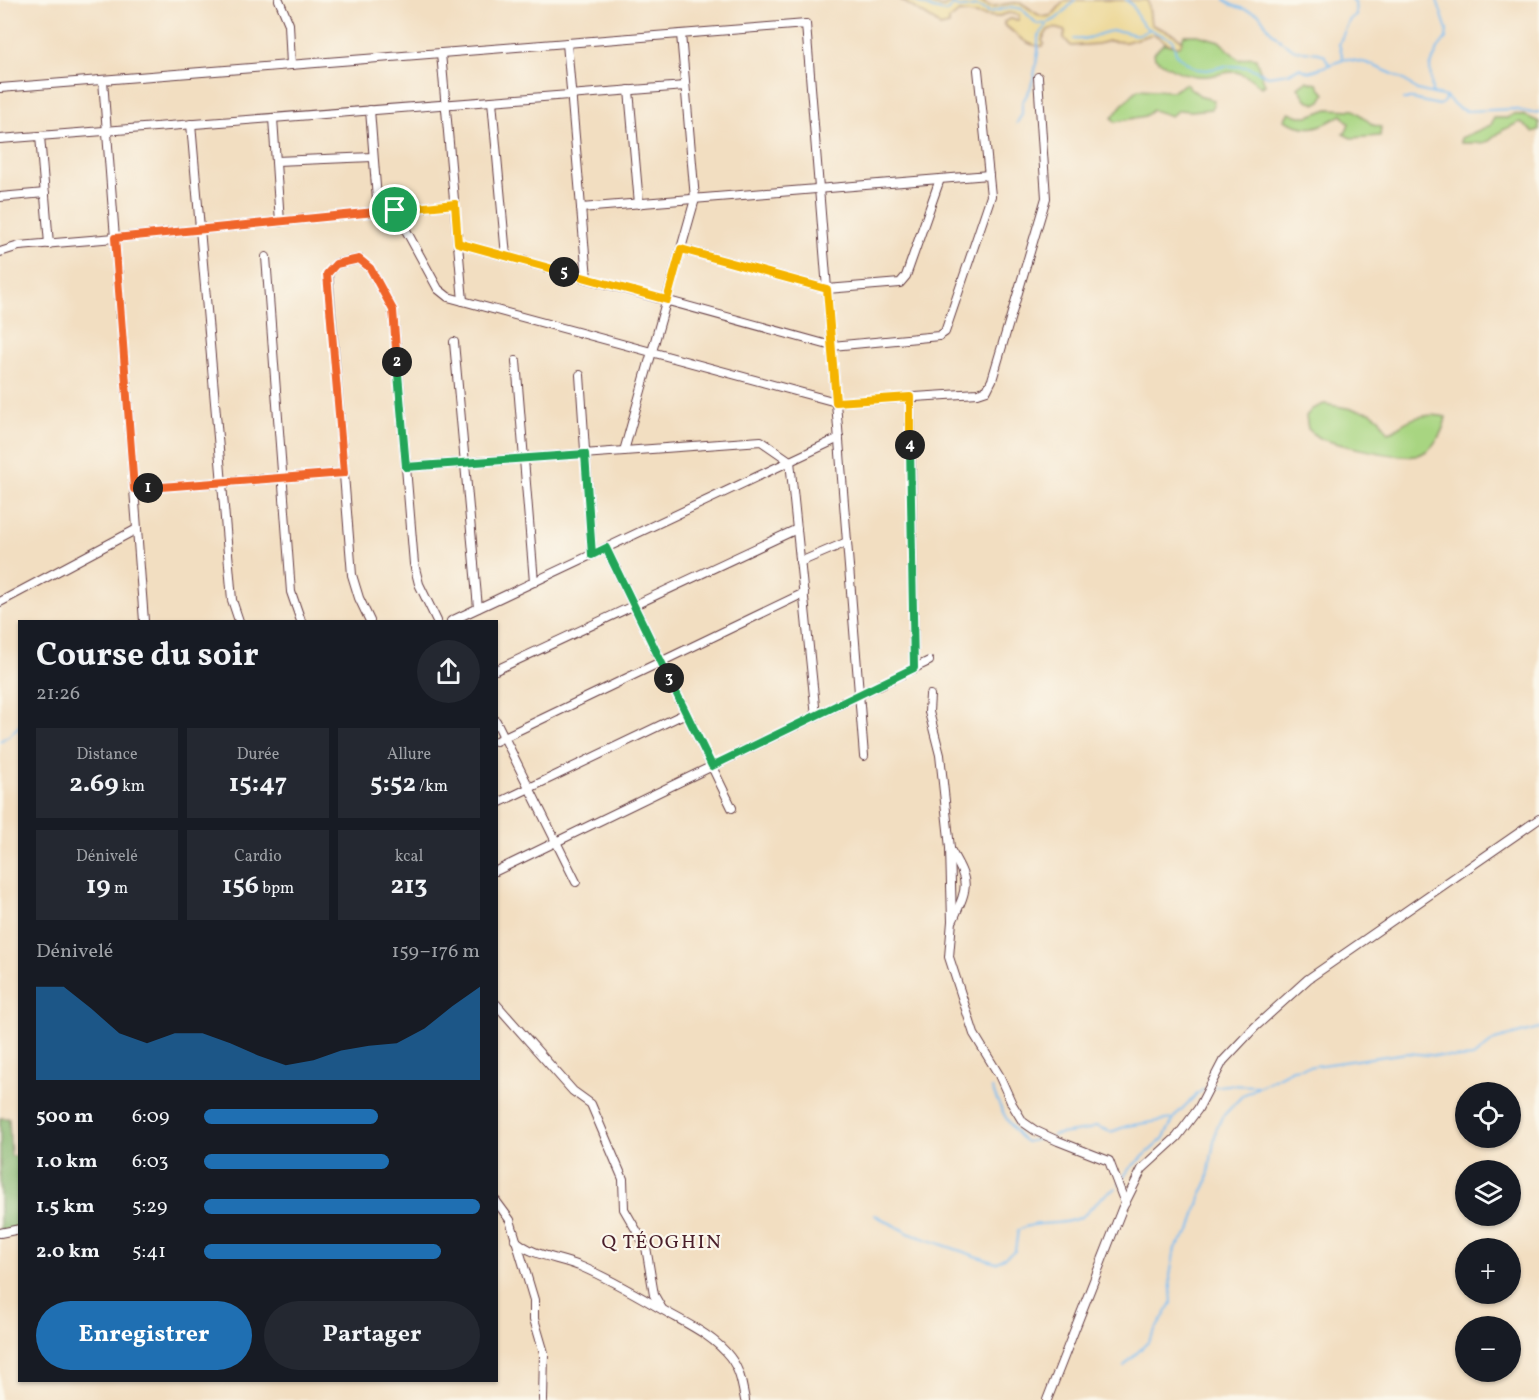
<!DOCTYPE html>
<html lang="fr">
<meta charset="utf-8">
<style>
:root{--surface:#171b24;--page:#242831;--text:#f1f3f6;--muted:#9ea1a6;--accent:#1f6fb2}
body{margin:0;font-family:Vollkorn,serif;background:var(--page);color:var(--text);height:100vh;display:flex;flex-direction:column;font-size:22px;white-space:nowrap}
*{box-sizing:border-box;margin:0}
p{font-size:20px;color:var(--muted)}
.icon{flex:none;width:33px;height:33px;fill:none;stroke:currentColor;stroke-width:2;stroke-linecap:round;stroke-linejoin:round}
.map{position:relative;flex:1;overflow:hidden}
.sheet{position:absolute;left:18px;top:620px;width:480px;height:762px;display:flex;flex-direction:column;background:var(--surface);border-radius:0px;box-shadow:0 2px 4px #0004}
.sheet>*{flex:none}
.tools{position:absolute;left:1455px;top:1082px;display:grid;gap:12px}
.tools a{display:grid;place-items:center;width:66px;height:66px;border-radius:50%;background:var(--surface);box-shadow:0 2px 4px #0004;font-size:30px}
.pin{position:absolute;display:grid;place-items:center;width:51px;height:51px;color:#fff;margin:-26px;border:3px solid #fff;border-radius:50%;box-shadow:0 2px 6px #0007}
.km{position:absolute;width:30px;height:30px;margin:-15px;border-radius:50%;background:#222;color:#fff;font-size:16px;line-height:30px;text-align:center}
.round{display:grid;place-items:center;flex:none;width:63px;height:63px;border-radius:32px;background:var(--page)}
.headline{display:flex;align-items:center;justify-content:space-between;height:102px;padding:0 18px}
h1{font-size:33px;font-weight:700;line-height:45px}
.metrics{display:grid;grid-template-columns:repeat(3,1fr);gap:9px;height:102px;padding:6px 18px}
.metrics div{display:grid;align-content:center;border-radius:0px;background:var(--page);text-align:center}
.metrics b{font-size:26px;font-weight:700}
.metrics small{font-size:16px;font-weight:400}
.metrics p{font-size:16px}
.chart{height:168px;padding:12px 18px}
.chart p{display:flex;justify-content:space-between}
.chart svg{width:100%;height:108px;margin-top:6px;fill:var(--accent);opacity:.7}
.primary-button{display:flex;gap:12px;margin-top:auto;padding:12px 18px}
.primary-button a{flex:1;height:69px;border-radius:36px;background:var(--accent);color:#fff;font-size:24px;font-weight:700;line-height:69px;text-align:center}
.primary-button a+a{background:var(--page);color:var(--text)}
ul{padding:0 18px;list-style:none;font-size:20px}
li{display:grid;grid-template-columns:96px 72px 1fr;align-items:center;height:45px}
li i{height:15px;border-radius:8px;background:var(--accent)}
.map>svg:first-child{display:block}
.green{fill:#a8d581;stroke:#797a56;stroke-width:1.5}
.forest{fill:#86b66f;stroke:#686a4d;stroke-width:1.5}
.sand{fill:#eeda9e;stroke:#9c7c64;stroke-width:1.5}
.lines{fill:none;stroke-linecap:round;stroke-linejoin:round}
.stream{stroke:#7cbdf1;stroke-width:2}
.minor-casing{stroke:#633c42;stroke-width:10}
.minor{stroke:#fff;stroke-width:8}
.split-1-casing{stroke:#fff;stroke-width:12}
.split-2-casing{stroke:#fff;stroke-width:12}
.split-3-casing{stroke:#fff;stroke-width:12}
.split-4-casing{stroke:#fff;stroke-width:12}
.split-5-casing{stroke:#fff;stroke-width:12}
.split-6-casing{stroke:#fff;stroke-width:12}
.split-1{stroke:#f0652b;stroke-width:8}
.split-2{stroke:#f0652b;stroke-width:8}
.split-3{stroke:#22a559;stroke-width:8}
.split-4{stroke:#22a559;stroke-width:8}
.split-5{stroke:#f5b400;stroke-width:8}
.split-6{stroke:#f5b400;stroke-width:8}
.labels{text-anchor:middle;stroke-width:4.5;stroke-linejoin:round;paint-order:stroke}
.quarter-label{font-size:20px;letter-spacing:1.5px;fill:#4a1f2b;stroke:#fbf7ec}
</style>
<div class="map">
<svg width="1539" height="1400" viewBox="0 0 1539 1400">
<rect width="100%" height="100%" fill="#fbf7ec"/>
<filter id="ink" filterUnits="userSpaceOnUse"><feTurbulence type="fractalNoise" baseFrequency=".0167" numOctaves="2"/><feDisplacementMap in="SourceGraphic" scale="12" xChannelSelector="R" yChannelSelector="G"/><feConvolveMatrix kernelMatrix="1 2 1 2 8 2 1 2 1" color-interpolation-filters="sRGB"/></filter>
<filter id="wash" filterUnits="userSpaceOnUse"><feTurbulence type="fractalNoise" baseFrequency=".008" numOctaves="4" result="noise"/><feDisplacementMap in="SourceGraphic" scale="24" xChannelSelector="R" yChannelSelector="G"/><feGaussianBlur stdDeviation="1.35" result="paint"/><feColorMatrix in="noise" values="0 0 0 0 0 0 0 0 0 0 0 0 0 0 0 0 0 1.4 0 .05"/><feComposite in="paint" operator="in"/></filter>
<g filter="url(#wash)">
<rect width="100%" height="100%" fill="#f2dec1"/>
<g class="green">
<path d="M1184,35H1198L1219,41L1239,60L1250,57L1256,59L1265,85L1261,87C1254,81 1246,74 1236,72C1226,71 1218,75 1208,76C1188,78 1170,69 1155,58L1154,53L1164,43L1172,46L1180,45Z"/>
<polygon points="1306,81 1317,84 1325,94 1321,101 1315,104 1306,99 1298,87"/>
<polygon points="1185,84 1202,97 1214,100 1212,109 1191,111 1178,110 1171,116 1153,110 1145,116 1115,122 1112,118 1121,106 1138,89 1173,91"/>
<path d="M1328,109L1354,110L1373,125L1381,127L1380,136L1351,138L1343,134L1346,132L1349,123L1342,115C1318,128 1310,133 1284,120L1289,112L1299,116H1309Z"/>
<polygon points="1514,114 1526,116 1539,122 1539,130 1533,132 1520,122 1503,130 1489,141 1482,143 1461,143 1461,138 1491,125 1494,118 1507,118"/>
<path d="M1324,404L1370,412L1379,418L1388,432C1395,431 1396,428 1401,425C1414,416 1431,413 1446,417C1443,433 1433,452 1415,456C1400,459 1335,444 1319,438C1315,436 1312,432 1308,429L1306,416L1312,409Z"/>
</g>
<polygon class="forest" points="0,1118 9,1118 11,1156 20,1156 19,1229 0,1233"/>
<path class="sand" d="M901,0H928L934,5L943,7C954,0 967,0 981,0C993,14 1005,0 1020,3C1030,6 1037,19 1049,16C1055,15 1060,4 1065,0H1148L1151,24C1162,31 1174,31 1182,41L1180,46C1167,46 1164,40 1154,34L1126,42L1108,41L1098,44L1071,46L1064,38L1065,31L1054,28L1048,30L1042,40L1044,44L1042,46C1024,46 1018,34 1004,25V22L1010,19L1018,20L1019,15L1009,13L996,17L959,12L949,20V25L940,27L936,22Z"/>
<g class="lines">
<g class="stream">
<path d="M913,0L933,9L946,12L953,5L962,8L977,6L990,12L1012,7L1022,9L1037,24C1057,24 1062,13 1075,0"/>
<path d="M1126,0C1137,6 1134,15 1142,23C1148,31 1163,35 1172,39L1177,56L1196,69L1207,70L1226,66L1248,67L1268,76L1289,73L1299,68L1309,72L1346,59L1367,63L1393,74L1407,82L1417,90L1446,97L1458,108L1466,111L1514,109L1531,113L1539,112"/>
<polyline points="1225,0 1232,5 1259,14 1269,29 1281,41 1295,50 1319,53 1324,55 1329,64"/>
<path d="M1074,39C1090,41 1100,32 1112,31C1129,29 1132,41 1150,29"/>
<polyline points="1343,58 1339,44 1350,19 1356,15 1355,2 1351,0"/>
<polyline points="1432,92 1430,67 1439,47 1446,38 1447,30 1437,0"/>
<polyline points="1403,99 1412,99 1439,105 1443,103 1446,97"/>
<polyline points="1017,123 1022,114 1022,103 1030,89 1034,76 1038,52 1038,37 1047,25"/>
<polyline points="92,621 93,618"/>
<polyline points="0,741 10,735 20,725"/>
<polyline points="1213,1087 1226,1085 1258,1086"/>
<path d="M992,1089C1000,1107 1010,1130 1026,1142L1042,1138"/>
<polyline points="1053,1135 1088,1130 1096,1126 1111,1132 1127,1126 1172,1119"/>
<polyline points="1119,1184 1129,1169 1163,1139 1176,1115 1197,1094 1204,1089"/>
<path d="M875,1215L908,1233L996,1263L1015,1251L1018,1230C1036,1220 1059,1227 1079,1218C1090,1213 1091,1206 1100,1199C1105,1195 1110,1192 1116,1188"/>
<polyline points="1124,1366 1148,1342 1172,1303 1170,1276 1175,1248 1190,1231 1200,1198 1207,1183 1216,1130 1222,1117 1243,1095 1293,1069 1407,1053 1463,1058 1473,1057 1495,1040 1539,1028"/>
</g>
</g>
</g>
<g filter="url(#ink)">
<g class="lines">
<g class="minor-casing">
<g id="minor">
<polyline points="279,0 289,24 291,65"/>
<polyline points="567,43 587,278"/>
<polyline points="441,53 463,301"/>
<polyline points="103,80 144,621"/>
<polyline points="0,88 806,24 864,756"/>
<polyline points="629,90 639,204"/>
<polyline points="492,101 506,256"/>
<polyline points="370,110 378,212"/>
<polyline points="273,118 280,222"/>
<polyline points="191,124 232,600 239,621"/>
<polyline points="40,136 49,244"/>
<polyline points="0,139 685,86"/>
<polyline points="276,161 373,157"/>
<polyline points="0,197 45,193"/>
<polyline points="581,208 989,175"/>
<polyline points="395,210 438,289 448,297 836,402 978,393 987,390 992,380 1046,198 1038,77"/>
<polyline points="458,243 832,346 939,336 945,332 991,196 978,70"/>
<polyline points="681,249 827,289 900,283 906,276 940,179"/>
<polyline points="0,252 19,246 115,238 455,204"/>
<polyline points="266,257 291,592 301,621"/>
<polyline points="454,342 478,608"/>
<polyline points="516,361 534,582"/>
<polyline points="580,375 592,555"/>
<polyline points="910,397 914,668"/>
<polyline points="624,451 695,199 681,34"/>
<polyline points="406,467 761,441 790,461 816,716"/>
<polyline points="134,489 344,473"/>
<polyline points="606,548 732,808"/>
<polyline points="800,562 847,542"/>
<polyline points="0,602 137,529"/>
<polyline points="370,621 359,598 352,575 328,274 336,264 359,259 370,268 393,310 414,564 419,584 437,621"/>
<polyline points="451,621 839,438"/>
<polyline points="496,670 797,529"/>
<polyline points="930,695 929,712 940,755 950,848 952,921 949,957 974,1034 999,1075 1012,1104 1023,1122 1036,1131 1058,1141 1109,1161 1125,1203"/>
<polyline points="496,721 576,882"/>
<polyline points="496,741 804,593"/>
<polyline points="496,804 686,713"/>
<path d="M951,851C970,884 968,886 953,920"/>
<polyline points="496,871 929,661"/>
<polyline points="496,1004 573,1091 591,1104 623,1179 624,1209 646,1247 654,1295 662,1309"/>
<polyline points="496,1201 510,1220 534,1300 534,1319 544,1353 543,1400"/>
<polyline points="0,1233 20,1229"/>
<path d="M515,1240C533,1257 559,1257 582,1267C610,1279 637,1295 663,1310C687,1324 713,1335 730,1357C740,1370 742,1384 745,1400"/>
<polyline points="1047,1400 1122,1209 1142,1169 1177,1137 1198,1109 1223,1061 1255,1027 1308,979 1539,819"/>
</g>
</g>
<use href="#minor" class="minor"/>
</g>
</g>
<g class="lines" filter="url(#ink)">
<g class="split-1-casing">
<polyline id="split-1" points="148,488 134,489 115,238 395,210"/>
</g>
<g class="split-2-casing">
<polyline id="split-2" points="148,488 344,473 327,274 336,264 359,259 370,268 393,310 397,362"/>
</g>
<g class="split-3-casing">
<polyline id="split-3" points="397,362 406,467 585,454 592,555 606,548 669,678"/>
</g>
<g class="split-4-casing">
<polyline id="split-4" points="669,678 712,766 914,668 910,445"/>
</g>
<g class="split-5-casing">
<polyline id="split-5" points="564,272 667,300 681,249 827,289 836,402 910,397 910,445"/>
</g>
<g class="split-6-casing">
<polyline id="split-6" points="395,210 455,204 458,243 564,272"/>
</g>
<use href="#split-1" class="split-1"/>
<use href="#split-2" class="split-2"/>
<use href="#split-3" class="split-3"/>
<use href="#split-4" class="split-4"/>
<use href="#split-5" class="split-5"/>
<use href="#split-6" class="split-6"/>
</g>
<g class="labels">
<g class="quarter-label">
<text x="662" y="1248">Q TÉOGHIN</text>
</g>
</g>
</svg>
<div class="tools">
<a><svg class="icon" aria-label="locate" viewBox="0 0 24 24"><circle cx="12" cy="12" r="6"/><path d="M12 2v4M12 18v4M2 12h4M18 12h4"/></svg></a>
<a><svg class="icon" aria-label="layers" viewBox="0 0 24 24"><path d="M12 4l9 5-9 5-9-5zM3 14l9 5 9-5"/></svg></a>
<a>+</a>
<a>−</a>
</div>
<div class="pin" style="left:395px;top:210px;background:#1e9e55"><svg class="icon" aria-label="arrive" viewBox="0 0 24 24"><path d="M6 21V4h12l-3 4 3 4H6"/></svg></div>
<b class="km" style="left:148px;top:488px">1</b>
<b class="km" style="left:397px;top:362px">2</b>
<b class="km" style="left:669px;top:678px">3</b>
<b class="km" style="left:910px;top:445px">4</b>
<b class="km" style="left:564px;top:272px">5</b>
<section class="sheet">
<div class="headline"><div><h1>Course du soir</h1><p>21:26</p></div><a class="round"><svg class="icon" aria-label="share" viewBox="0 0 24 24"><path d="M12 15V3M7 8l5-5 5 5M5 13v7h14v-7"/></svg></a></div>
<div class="metrics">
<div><p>Distance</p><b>2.69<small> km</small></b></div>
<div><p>Durée</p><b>15:47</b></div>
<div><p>Allure</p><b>5:52<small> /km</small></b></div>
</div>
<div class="metrics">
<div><p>Dénivelé</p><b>19<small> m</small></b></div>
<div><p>Cardio</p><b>156<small> bpm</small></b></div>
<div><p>kcal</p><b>213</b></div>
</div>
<div class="chart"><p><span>Dénivelé</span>159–176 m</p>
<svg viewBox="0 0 160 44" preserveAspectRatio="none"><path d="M0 44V6L10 6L20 15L30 25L40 29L50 25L60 25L70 29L80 34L90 38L100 36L110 32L120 30L130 29L140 23L150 14L160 6V44z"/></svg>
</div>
<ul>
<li><b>500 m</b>6:09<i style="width:63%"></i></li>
<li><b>1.0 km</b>6:03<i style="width:67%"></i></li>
<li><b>1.5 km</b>5:29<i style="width:100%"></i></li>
<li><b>2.0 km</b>5:41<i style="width:86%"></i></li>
</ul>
<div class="primary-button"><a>Enregistrer</a><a>Partager</a></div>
</section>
</div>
